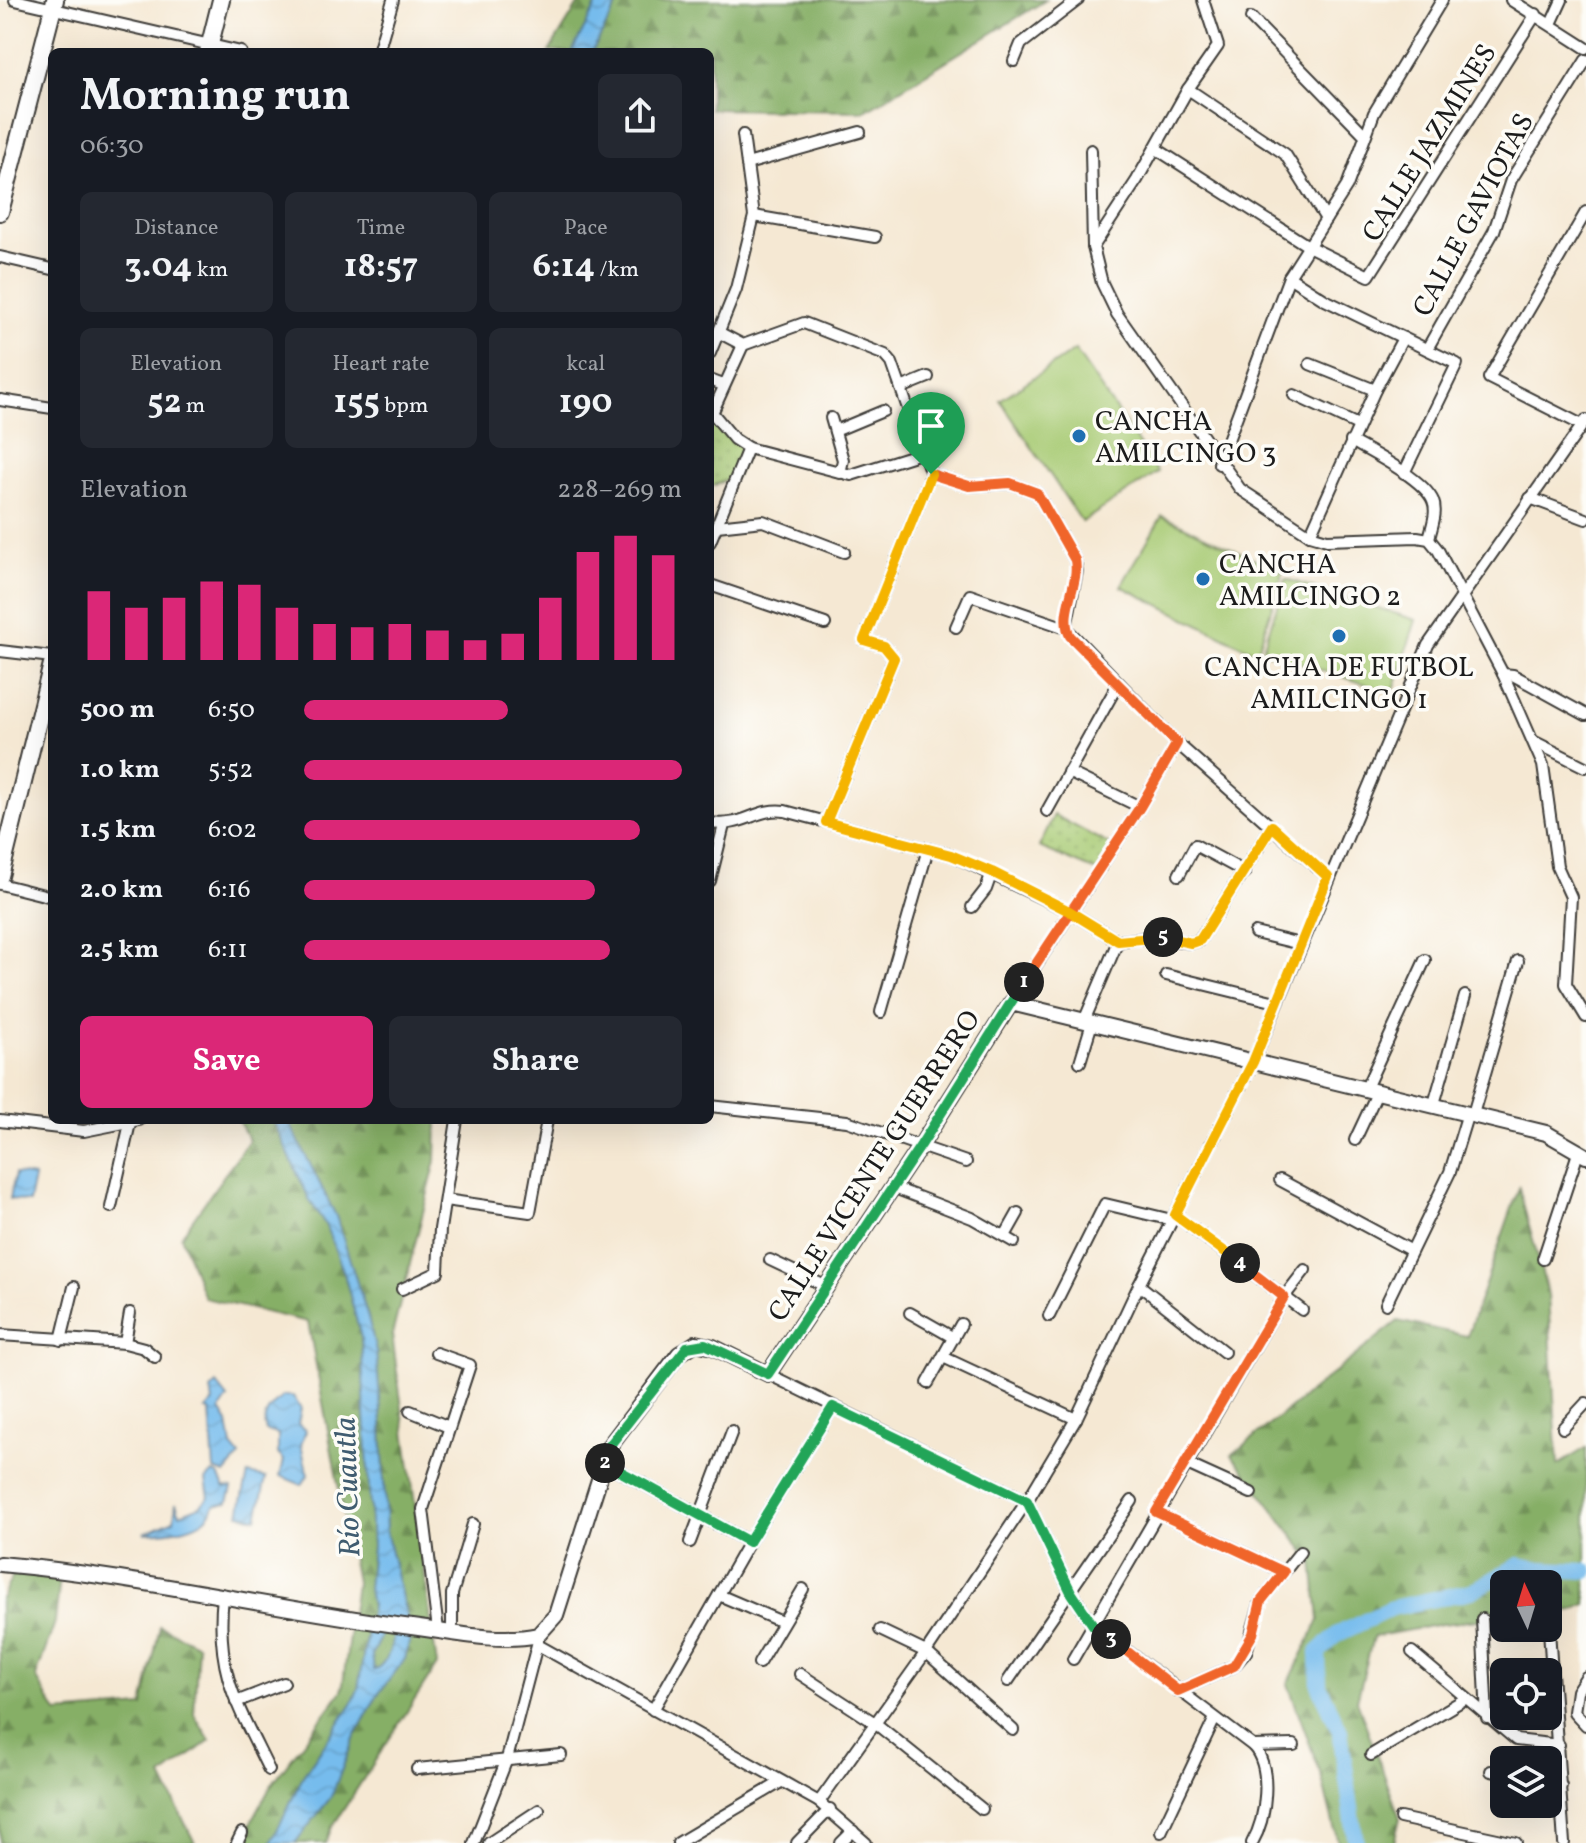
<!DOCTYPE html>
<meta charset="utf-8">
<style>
:root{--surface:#171b24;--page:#242831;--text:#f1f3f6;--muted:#9ea1a6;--accent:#db2777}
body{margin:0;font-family:Vollkorn,serif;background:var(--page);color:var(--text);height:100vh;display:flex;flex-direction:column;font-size:30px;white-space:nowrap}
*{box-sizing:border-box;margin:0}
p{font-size:26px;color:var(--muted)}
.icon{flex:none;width:44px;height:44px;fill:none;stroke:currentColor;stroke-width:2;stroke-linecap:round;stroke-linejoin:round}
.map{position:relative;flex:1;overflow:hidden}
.details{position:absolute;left:48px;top:48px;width:666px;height:1076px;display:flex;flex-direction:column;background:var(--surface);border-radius:12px;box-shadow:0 8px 32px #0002}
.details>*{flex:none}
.needle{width:52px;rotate:356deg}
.fabs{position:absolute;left:1490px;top:1570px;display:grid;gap:16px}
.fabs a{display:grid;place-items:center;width:72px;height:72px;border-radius:12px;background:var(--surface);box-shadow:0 8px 32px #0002;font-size:40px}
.pin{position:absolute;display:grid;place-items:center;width:68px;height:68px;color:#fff;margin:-82px -34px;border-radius:50% 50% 50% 0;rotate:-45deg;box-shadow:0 0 8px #0007}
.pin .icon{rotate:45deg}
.km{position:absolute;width:40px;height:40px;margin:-20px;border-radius:50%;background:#222;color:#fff;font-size:22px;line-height:40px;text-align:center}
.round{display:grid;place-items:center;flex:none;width:84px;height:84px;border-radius:12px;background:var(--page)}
.headline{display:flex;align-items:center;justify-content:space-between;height:136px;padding:0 32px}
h1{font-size:44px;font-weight:700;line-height:60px}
.metrics{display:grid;grid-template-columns:repeat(3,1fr);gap:12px;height:136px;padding:8px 32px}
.metrics div{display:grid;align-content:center;border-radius:12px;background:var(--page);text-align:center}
.metrics b{font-size:34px;font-weight:700}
.metrics small{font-size:22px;font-weight:400}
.metrics p{font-size:22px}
.chart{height:224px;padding:16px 32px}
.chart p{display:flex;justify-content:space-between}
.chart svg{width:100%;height:144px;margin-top:8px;stroke:var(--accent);stroke-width:6}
.action{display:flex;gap:16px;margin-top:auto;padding:16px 32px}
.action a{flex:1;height:92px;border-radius:12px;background:var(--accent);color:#fff;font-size:32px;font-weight:700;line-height:92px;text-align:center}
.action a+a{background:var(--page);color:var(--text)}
ul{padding:0 32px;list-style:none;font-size:26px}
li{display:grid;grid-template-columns:128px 96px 1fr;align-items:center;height:60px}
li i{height:20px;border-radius:10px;background:var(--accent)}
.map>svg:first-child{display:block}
.grass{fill:#a8cb74;stroke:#627448;stroke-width:2}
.forest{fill:url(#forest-firs);stroke:#516641;stroke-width:2}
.park{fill:url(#park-dots);stroke:#627448;stroke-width:2}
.water{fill:url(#water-waves);stroke:#496c84;stroke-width:2;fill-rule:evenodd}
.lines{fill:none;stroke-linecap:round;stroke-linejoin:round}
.river{stroke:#76bced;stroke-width:16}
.street-casing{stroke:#3d3b37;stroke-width:14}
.secondary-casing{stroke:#3d3b37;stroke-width:18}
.primary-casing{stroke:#3d3b37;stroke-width:20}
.street{stroke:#fff;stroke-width:10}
.secondary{stroke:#fff;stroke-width:14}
.primary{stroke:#fff;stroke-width:16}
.split-1-casing{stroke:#fff;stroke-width:16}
.split-2-casing{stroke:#fff;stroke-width:16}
.split-3-casing{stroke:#fff;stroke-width:16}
.split-4-casing{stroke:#fff;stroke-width:16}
.split-5-casing{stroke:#fff;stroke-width:16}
.split-6-casing{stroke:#fff;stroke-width:16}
.split-1{stroke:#f0652b;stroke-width:10}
.split-2{stroke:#22a559;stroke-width:10}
.split-3{stroke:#22a559;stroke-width:10}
.split-4{stroke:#f0652b;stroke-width:10}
.split-5{stroke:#f5b400;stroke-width:10}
.split-6{stroke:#f5b400;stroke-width:10}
.poi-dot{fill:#1f6fb2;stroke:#fdfcf7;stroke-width:3}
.labels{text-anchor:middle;stroke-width:7;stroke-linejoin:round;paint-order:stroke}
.street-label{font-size:28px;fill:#1c1c1c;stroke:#fdfcf7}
.poi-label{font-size:28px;fill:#1c1c1c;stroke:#fdfcf7;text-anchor:start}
.water-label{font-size:30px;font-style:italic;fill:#405c70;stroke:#fdfcf7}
</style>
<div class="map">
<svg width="1586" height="1843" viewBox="0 0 1586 1843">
<defs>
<pattern id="forest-firs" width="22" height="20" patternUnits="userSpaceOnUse" patternTransform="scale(2)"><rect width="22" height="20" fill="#86af66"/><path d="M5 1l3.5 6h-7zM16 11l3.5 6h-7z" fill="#6d8e53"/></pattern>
<pattern id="park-dots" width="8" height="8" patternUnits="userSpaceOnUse" patternTransform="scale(2)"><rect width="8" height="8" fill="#a8cb74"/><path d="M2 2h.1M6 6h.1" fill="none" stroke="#90ae64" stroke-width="1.8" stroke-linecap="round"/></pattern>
<pattern id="water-waves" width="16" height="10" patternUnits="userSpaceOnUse" patternTransform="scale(2)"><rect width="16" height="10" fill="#76bced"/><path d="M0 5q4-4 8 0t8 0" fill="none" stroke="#66a1cb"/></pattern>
</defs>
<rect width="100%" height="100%" fill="#fdfcf7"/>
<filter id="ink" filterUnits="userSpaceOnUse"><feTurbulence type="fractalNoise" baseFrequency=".0125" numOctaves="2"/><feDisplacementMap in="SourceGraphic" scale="16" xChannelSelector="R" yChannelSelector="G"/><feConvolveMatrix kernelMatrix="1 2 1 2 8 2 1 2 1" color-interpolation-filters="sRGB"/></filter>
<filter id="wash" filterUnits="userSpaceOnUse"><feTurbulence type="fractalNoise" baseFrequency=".006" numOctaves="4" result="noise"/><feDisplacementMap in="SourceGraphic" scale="32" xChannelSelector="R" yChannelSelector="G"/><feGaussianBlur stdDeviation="1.8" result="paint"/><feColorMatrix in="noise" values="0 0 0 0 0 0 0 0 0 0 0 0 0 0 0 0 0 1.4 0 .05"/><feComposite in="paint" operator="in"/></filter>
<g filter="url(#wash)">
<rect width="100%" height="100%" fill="#f5e8d3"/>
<g class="grass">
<polygon points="1075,350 1158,472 1082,522 1000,400"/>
<polygon points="1162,516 1283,572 1257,653 1121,586"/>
<polygon points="1286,579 1416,620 1393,693 1262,651"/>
</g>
<g class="forest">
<polygon points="581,0 1046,0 865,111 710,109 710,52 549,52"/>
<polygon points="238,1120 437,1120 436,1161 392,1335 437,1665 331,1829 326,1843 240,1843 272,1784 342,1691 356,1582 308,1322 204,1298 181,1236 249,1140"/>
<polygon points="1519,1188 1548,1295 1558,1465 1586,1448 1586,1604 1574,1610 1548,1613 1548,1584 1504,1584 1504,1617 1442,1624 1373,1637 1357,1701 1400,1818 1394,1843 1338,1843 1321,1775 1288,1684 1319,1620 1313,1562 1232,1455 1398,1321 1467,1336"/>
<polygon points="18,1565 61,1569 55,1622 36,1677 57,1713 143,1706 160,1626 198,1645 194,1714 210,1740 162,1777 195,1843 0,1843 0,1601"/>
</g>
<g class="park">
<polygon points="710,410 748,448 737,476 710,487"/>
<polygon points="1054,815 1114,847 1098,872 1039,847"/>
</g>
<g class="water">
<polygon points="599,0 620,0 592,52 572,52"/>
<path d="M273,1120H293L291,1126L336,1216L368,1317L376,1351L382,1423L386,1531L411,1635L405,1659L377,1696L355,1736L331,1797L295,1843H271L303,1776L353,1702L358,1689L371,1606L368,1589L372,1546L361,1338L344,1273L325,1224L310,1201ZM385,1627L393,1630C395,1643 386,1665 374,1670L372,1654Z"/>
<polygon points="15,1174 34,1177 29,1202 10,1199"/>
<polygon points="217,1384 228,1398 220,1410 228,1423 232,1446 240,1456 225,1474 214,1470 210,1411 206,1410 213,1402 211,1390"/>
<path d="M283,1396H293L301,1409L298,1424L306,1431L301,1445L308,1475L302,1485L280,1476L284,1460L278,1454V1434L266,1431C260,1415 272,1405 283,1396Z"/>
<path d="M213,1473L218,1475L224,1487L232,1488L228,1502L214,1505C208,1530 166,1532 144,1533L174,1520L176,1503L180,1514L200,1506L209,1497L206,1480Z"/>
<polygon points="248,1474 266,1478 257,1518 239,1514"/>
</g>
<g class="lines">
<polyline class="river" points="1356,1843 1340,1731 1319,1685 1318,1652 1338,1634 1392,1608 1472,1591 1519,1565 1539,1569 1586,1571"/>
</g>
</g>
<g filter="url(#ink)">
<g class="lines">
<g class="street-casing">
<g id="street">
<polyline points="15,0 241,52"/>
<polyline points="1511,0 1586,48"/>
<polyline points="1251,18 1365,135"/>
<polyline points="1551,24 1562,0"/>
<polyline points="378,52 393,0"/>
<polyline points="1014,61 1021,44 1078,0"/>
<polyline points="1188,89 1285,154 1326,219"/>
<polyline points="1155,148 1308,246 1369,276 1536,14"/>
<polyline points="1091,150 1093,247 1102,283 1117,314 1240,489 1310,535 1327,540 1417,537 1429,539 1438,550 1503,674 1543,765 1557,866 1571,897 1566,984 1586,1017"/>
<polyline points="747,164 860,132"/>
<polyline points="754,216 875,237"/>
<polyline points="1093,247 1137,180 1188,89 1218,46 1203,0"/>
<polyline points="0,257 52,269"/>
<polyline points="1289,277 1325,300 1457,364 1404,473"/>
<polyline points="720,333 743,345 804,323 885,355 892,363 931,474"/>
<polyline points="1427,349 1494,231 1511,180 1586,60"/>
<polyline points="710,353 736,289 754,216 743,135"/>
<polyline points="1310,364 1375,390"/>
<polyline points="710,380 723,385"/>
<polyline points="901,388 928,377"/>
<polyline points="1294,395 1358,425"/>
<polyline points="0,400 52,408"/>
<polyline points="710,410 734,439 748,448 851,475 924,452"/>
<polyline points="713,411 743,345"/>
<polyline points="831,418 843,460 840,473"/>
<polyline points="1582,425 1489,378 1586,212"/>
<polyline points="835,431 883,411"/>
<path d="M1351,441C1372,453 1424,479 1433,501C1438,513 1431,528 1429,539"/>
<polyline points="1219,464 1289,277 1347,186 1374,113 1442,0"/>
<polyline points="931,474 969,486 1010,483 1037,493 1075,560 1077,571 1066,628"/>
<polyline points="1530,498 1586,519"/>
<polyline points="717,526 763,521 844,552"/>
<polyline points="1310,535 1375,390 1403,338"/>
<polyline points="710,542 748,448"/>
<polyline points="710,585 825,624"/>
<polyline points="956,627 970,595 1066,628"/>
<polyline points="1066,628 1177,743 1328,877"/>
<polyline points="0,651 52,657"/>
<polyline points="1503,674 1513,675 1586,715"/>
<polyline points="1535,742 1585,767"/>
<polyline points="1068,772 1140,807"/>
<polyline points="1047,811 1118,684"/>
<polyline points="826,822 894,658 884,646 864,640 931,474"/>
<path d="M710,823C743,828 757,807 785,811L951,855L1069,911L1118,941L1156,937L1191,943L1200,940L1272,826"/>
<polyline points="1179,875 1195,845 1245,872"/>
<polyline points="710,881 724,825"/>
<polyline points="0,884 52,897"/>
<polyline points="972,907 986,889 992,872"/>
<polyline points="1255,933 1300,944"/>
<polyline points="1166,975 1276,1002"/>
<polyline points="1011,1003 1140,807 1177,743"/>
<polyline points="881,1012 928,849"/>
<polyline points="1084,1021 1118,941"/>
<polyline points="1080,1062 1092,1023"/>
<polyline points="1366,1088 1425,960"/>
<polyline points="1434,1104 1465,996"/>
<polyline points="710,1106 847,1121 966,1162"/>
<polyline points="1473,1114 1518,961"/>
<polyline points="0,1121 84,1131 139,1120"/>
<polyline points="1355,1140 1378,1091"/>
<polyline points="1280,1180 1410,1250"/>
<polyline points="892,1187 972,1218 1014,1242"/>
<polyline points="445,1200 530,1212 547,1120"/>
<polyline points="111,1207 130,1123"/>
<polyline points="1175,1215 1302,1310"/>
<polyline points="1005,1236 1018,1213"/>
<polyline points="1543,1259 1579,1150"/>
<polyline points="770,1260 825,1286"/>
<polyline points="1139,1285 1224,1352"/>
<polyline points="402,1289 438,1272 440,1229 457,1120"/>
<polyline points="1386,1304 1450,1172 1468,1113"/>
<polyline points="910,1313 954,1338"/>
<polyline points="1049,1316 1105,1204 1172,1220"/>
<polyline points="0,1335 125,1343 144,1348 155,1357"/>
<polyline points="61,1340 74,1287"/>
<polyline points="125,1343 130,1313"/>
<polyline points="436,1353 470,1365 423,1509 438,1630"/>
<polyline points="943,1357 1076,1419"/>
<polyline points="768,1374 1027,1501 1071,1592 1093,1625 1253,1746 1294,1745"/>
<polyline points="928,1383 961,1324"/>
<polyline points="410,1411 449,1427"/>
<polyline points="1563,1428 1586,1403"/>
<polyline points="603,1462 749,1542"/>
<polyline points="1187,1464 1251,1493"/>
<polyline points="1156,1512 1284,1572"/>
<polyline points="690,1542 732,1431"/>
<polyline points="719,1595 782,1622"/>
<path d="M223,1596C215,1672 237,1704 269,1770"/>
<polyline points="1548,1616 1564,1843"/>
<polyline points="1482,1619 1487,1718"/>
<polyline points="880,1630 926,1652 1013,1730"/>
<polyline points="452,1632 452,1594 473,1524"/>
<polyline points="538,1645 819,1802 866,1843"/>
<polyline points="1412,1652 1516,1740 1559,1745"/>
<polyline points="1073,1659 1284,1297 1305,1270"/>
<polyline points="759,1663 803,1589"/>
<polyline points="800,1674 875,1723 982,1809"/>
<polyline points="1586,1677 1577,1691 1574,1712 1586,1725"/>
<polyline points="1008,1681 1132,1501"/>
<polyline points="1178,1691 1234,1666 1246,1652 1261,1601 1300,1552"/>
<polyline points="236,1702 284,1683"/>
<polyline points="653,1710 749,1542 833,1407"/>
<polyline points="1371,1755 1465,1699"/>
<polyline points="417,1769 561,1755"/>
<polyline points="1491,1771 1504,1774"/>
<polyline points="1548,1784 1561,1786"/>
<polyline points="819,1802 926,1652 1027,1501 1076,1419 1139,1285 1253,1062 1428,645 1586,420"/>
<polyline points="1400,1818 1516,1843"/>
<polyline points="1161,1832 1215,1718"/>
<polyline points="237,1843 242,1833"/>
<polyline points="474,1843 507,1759 538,1641"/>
<polyline points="489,1843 539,1810"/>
<polyline points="678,1843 781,1782"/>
<polyline points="797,1843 830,1809"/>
<polyline points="841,1843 853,1831"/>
<path d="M1252,1843C1266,1819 1273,1768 1253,1746"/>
</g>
</g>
<g class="secondary-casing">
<path id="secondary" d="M0,1564C136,1576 269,1608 404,1626C446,1631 497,1644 538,1635L556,1615L610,1445L679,1354L696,1343L713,1347L768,1374L921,1145L1011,1003L1546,1133L1586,1156"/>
</g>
<g class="primary-casing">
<g id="primary">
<polyline points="208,52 221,0"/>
<polyline points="0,212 55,0"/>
<polyline points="0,876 52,664"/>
</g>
</g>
<use href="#street" class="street"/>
<use href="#secondary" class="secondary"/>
<use href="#primary" class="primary"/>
</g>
</g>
<g class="lines" filter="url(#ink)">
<g class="split-1-casing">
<path id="split-1" d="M931,474L969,486L1010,483L1037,493L1075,560C1080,585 1058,612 1070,636L1177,743L1140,807L1024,982"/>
</g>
<g class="split-2-casing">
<polyline id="split-2" points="605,1463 610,1445 687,1347 705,1344 768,1374 921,1145 1024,982"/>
</g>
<g class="split-3-casing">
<polyline id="split-3" points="605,1463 749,1542 833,1407 1027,1501 1071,1592 1093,1625 1111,1639"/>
</g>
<g class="split-4-casing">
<polyline id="split-4" points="1111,1639 1178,1691 1234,1666 1253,1634 1261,1601 1284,1572 1156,1512 1284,1297 1240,1263"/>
</g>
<g class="split-5-casing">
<polyline id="split-5" points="1163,937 1191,943 1200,940 1272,826 1328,877 1253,1062 1175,1215 1240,1263"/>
</g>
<g class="split-6-casing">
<polyline id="split-6" points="931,474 864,640 884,646 894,658 826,822 951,855 992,872 1069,911 1118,941 1163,937"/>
</g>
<use href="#split-1" class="split-1"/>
<use href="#split-2" class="split-2"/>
<use href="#split-3" class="split-3"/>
<use href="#split-4" class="split-4"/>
<use href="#split-5" class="split-5"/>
<use href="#split-6" class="split-6"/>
</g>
<g class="poi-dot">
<circle cx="1079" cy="436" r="8"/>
<circle cx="1203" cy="579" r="8"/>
<circle cx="1339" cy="636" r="8"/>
</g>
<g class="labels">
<g class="street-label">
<text transform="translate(1428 142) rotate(-58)" y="10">CALLE JAZMINES</text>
<text transform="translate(1472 214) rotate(-62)" y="10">CALLE GAVIOTAS</text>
<text transform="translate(873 1165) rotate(-57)" y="10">CALLE VICENTE GUERRERO</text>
</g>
<g class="poi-label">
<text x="1095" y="430">CANCHA<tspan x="1095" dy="32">AMILCINGO 3</tspan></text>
<text x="1219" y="573">CANCHA<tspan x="1219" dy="32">AMILCINGO 2</tspan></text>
<text x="1339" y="676" text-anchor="middle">CANCHA DE FUTBOL<tspan x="1339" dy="32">AMILCINGO 1</tspan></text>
</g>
<g class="water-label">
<text transform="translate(347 1487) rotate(-92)" y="10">Río Cuautla</text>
</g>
</g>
</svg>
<div class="fabs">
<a><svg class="needle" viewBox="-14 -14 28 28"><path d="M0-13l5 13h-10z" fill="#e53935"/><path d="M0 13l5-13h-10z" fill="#9ea1a6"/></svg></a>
<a><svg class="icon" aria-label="locate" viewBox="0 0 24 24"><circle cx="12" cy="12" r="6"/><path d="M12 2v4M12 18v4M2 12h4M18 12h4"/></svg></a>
<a><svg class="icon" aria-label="layers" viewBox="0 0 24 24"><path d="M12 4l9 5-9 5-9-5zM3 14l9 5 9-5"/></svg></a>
</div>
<div class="pin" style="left:931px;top:474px;background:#1e9e55"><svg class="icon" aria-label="arrive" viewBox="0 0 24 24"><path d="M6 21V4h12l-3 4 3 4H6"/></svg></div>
<b class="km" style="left:1024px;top:982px">1</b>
<b class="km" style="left:605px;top:1463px">2</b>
<b class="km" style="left:1111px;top:1639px">3</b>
<b class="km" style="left:1240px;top:1263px">4</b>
<b class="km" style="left:1163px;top:937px">5</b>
<section class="details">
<div class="headline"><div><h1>Morning run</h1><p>06:30</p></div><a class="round"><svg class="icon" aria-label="share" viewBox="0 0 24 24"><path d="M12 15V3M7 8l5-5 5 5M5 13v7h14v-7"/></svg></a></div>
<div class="metrics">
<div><p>Distance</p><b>3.04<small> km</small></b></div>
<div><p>Time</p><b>18:57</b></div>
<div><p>Pace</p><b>6:14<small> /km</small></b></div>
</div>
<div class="metrics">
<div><p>Elevation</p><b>52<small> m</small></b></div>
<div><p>Heart rate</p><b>155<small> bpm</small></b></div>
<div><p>kcal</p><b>190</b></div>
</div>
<div class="chart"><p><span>Elevation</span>228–269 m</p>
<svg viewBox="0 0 160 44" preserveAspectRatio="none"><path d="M5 44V23M15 44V28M25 44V25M35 44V20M45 44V21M55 44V28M65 44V33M75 44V34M85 44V33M95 44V35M105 44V38M115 44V36M125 44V25M135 44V11M145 44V6M155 44V12"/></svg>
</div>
<ul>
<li><b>500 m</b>6:50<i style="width:54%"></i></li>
<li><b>1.0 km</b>5:52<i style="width:100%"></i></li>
<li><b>1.5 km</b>6:02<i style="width:89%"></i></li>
<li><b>2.0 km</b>6:16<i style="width:77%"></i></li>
<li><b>2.5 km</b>6:11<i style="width:81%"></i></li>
</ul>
<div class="action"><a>Save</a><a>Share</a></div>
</section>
</div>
